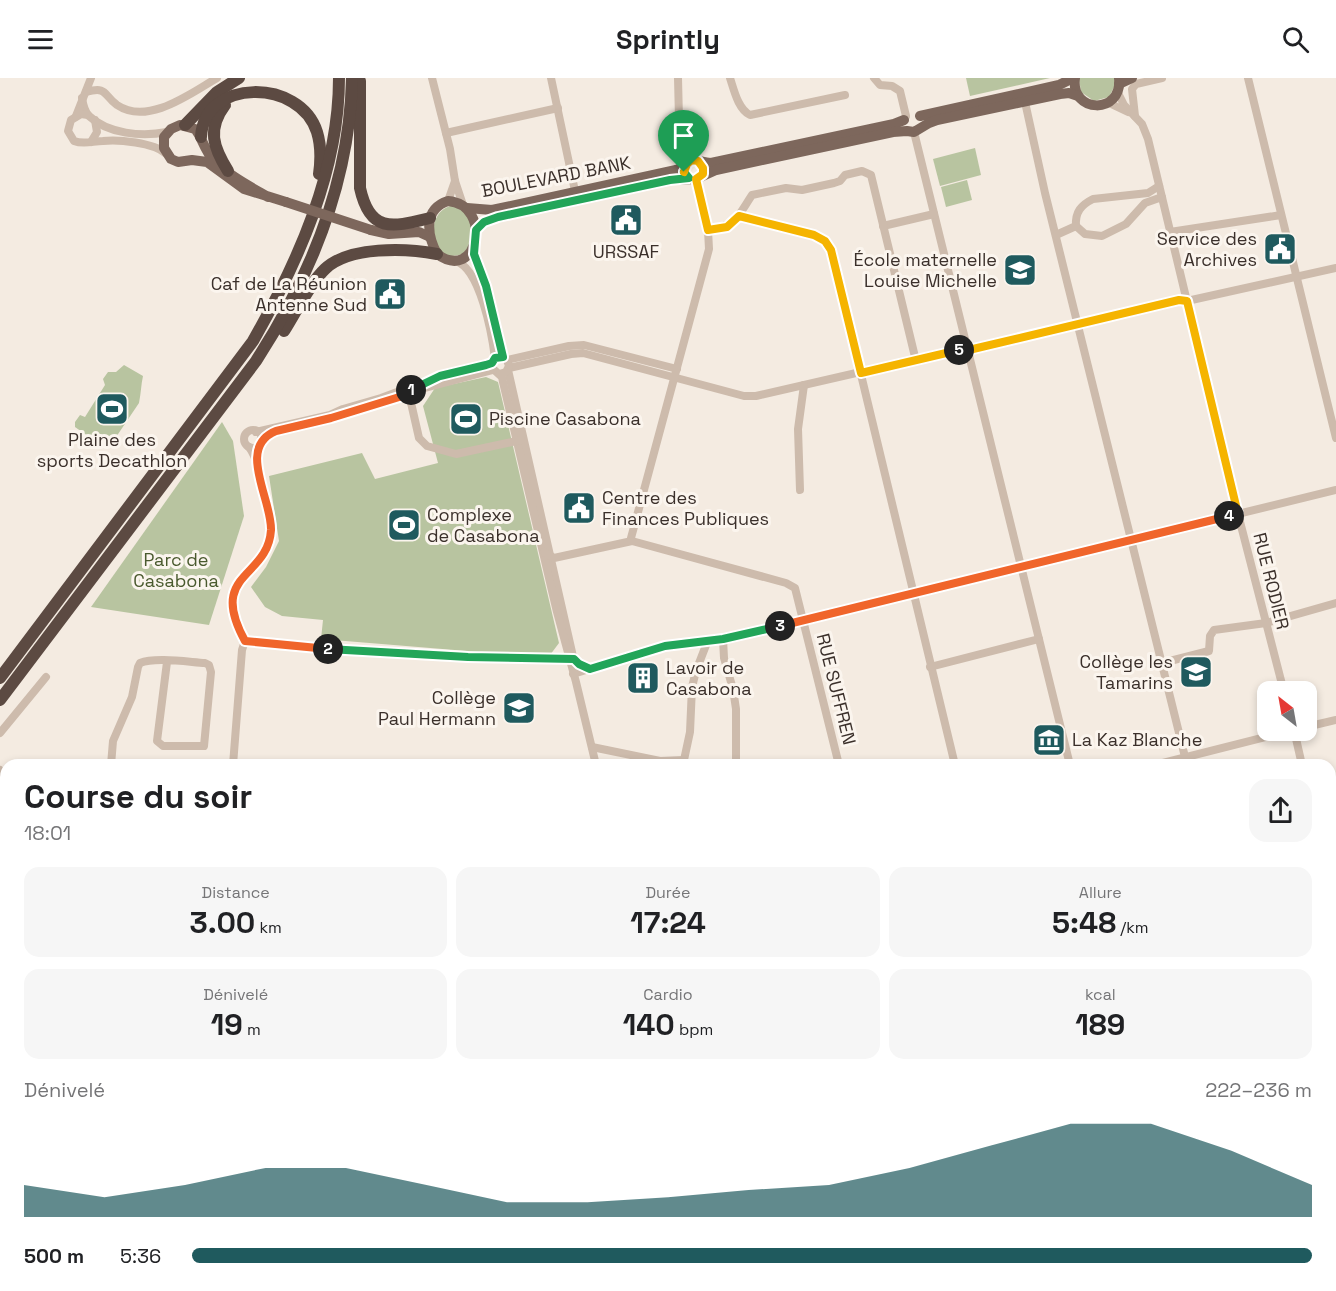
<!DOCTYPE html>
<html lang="fr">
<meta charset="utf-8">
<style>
:root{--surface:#fff;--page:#f6f6f6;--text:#202124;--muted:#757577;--accent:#1f5a5e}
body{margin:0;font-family:"Space Grotesk",sans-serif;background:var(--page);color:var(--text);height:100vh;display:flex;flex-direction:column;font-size:22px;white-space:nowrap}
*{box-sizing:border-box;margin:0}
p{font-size:20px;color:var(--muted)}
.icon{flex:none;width:33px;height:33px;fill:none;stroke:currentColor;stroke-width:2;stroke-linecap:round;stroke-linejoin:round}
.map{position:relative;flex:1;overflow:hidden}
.drawer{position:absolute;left:0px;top:681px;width:1336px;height:532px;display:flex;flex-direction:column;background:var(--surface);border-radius:18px 18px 0 0;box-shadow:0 3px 9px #0003}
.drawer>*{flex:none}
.needle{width:39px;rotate:329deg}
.buttons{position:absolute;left:1257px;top:603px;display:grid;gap:12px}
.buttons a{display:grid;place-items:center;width:60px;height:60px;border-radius:12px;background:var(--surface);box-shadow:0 3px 9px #0003;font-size:30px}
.pin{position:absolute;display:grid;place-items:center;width:51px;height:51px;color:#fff;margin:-62px -26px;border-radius:50% 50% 50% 0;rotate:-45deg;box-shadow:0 0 6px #0007}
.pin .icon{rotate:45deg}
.km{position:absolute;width:30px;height:30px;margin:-15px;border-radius:50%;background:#222;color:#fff;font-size:16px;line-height:30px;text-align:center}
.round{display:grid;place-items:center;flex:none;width:63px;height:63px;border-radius:18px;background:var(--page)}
.overview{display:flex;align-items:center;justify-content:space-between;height:102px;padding:0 24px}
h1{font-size:33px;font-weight:700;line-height:45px}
.figures{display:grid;grid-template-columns:repeat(3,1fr);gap:9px;height:102px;padding:6px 24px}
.figures div{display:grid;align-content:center;border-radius:15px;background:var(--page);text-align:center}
.figures b{font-size:30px;font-weight:700}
.figures small{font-size:16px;font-weight:400}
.figures p{font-size:16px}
.chart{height:168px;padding:12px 24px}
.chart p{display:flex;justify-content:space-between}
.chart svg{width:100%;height:108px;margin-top:6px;fill:var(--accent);opacity:.7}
ul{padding:0 24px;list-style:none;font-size:20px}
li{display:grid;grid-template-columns:96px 72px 1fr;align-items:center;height:45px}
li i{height:15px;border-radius:8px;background:var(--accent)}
header{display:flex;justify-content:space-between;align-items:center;height:78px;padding:0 24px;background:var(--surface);font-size:27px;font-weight:700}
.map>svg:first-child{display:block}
.green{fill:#b8c4a0}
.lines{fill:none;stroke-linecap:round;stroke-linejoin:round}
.minor{stroke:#cdbbac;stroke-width:8}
.major{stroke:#7d675c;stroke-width:10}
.highway{stroke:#5c4a42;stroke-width:12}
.major-bridge{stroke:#7d675c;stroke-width:10}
.split-1-casing{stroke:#fff;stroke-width:12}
.split-2-casing{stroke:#fff;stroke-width:12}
.split-3-casing{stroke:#fff;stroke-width:12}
.split-4-casing{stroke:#fff;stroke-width:12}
.split-5-casing{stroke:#fff;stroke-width:12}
.split-6-casing{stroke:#fff;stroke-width:12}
.split-1{stroke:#22a559;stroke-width:8}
.split-2{stroke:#f0652b;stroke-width:8}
.split-3{stroke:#22a559;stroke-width:8}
.split-4{stroke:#f0652b;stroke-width:8}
.split-5{stroke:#f5b400;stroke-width:8}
.split-6{stroke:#f5b400;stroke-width:8}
.labels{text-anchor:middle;stroke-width:6;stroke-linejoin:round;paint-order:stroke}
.street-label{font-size:18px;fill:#3b302b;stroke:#fbf5ee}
.poi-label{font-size:18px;fill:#3b302b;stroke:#fbf5ee;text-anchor:end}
.park-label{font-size:18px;fill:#4a5a2e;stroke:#fbf5ee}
</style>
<header><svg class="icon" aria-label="menu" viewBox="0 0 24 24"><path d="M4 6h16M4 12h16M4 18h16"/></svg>Sprintly<svg class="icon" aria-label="search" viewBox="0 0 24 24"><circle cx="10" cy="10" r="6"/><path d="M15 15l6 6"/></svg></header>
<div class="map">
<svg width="1336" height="1213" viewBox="0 0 1336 1213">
<rect width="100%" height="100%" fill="#f4ebe1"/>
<g class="green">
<polygon points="966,0 1050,0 970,18"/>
<polygon points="1079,0 1116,0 1116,5 1109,19 1094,23 1081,14"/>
<polygon points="975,70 981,97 940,108 933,81"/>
<polygon points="967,102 972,122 946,129 941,109"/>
<path d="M456,127L470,138L473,162L463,176C457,177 450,180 444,176C428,165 429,129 456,127Z"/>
<path d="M124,287L143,298C141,307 141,315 139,325L110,368H102L75,349V344L80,337L85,339L105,307L103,301L108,294H116Z"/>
<polygon points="486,299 498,304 559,565 550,577 491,575 321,561 323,542 282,538 265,529 251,509 266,489 279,463 269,398 362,375 375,401 438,385 423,328 435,310"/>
<polygon points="222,344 233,363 244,438 209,547 91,529"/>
</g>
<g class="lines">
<g class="minor">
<polyline points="432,0 450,71 455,103 463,127"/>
<polyline points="551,0 575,113"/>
<polyline points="678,0 679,41 692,82"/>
<path d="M730,0C734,12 738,31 750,37L845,17"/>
<polyline points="874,0 880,7 892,8 900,13 906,38"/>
<polyline points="1248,0 1336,360"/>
<path d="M86,14C108,8 103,17 117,27C148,48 191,15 217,0"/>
<polyline points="1118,15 1124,27 1142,46 1148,61 1238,436 1284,614"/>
<path d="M82,20C83,26 84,33 89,38C108,56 142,59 167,54"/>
<polyline points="1025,24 1045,115 1187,687"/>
<polyline points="1109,25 1128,34"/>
<path d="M88,37L81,36L71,42L68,53L74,63C84,67 93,63 103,63C118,61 154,65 165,75"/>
<polyline points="76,38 91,0"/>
<polyline points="1135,38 1132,11 1136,6 1162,0"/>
<polyline points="914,54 1070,687"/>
<polyline points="446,55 558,30"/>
<polyline points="91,64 97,54 95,42"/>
<path d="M1159,108L1148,115L1093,121C1081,127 1075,134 1076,148L1085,156L1102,158L1126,146L1145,125L1162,119"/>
<polyline points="448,123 455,103"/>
<polyline points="739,138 814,157 825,163 831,172 955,687"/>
<polyline points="883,148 934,136"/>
<path d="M708,152C738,146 736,141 752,117L786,110L802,112L834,105L840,103L845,97L862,93L871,97L916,283"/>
<polyline points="1170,154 1281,137"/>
<polyline points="1056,157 1076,148"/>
<polyline points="474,169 475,183 486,208 503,279"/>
<path d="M455,183C480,189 492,256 495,280"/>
<polyline points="507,282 569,268 584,267 677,291"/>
<polyline points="509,290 571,276 583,275 744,318 756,318 965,270 973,271 1179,222 1187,223 1336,190"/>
<polyline points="508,292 574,583"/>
<polyline points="499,296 506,294 509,288 507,282 500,278 494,281 492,290 502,299 503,304 557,534 576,604 596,687"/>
<polyline points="414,309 409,316 419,360 427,368 456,376 521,362"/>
<polyline points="425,310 493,292"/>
<polyline points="374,328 402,318"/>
<circle cx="253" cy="361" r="9"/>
<polyline points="256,354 330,337 343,331 381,320 440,298 492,285"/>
<polyline points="261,361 275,353"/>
<polyline points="800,412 798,351 804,307"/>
<polyline points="632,463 631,460 709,171 708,152 696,101"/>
<polyline points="544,474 554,480 632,463 786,505 795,510 839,687"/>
<polyline points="723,561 724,580 733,611 736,631 736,687"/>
<polyline points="245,563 345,572 476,579 574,581 579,586 589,591"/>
<path d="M245,563C209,498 260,505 270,457C273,443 266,426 263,412C260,397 258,382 249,369"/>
<polyline points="1162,585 1209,573 1210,558 1214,552 1266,545 1336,525"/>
<polyline points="930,589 1039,561"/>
<polyline points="573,596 665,568 723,561 803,542 1336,412"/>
<polyline points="1306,649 1336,642"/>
<polyline points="1294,652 1302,687"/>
<polyline points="0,655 46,599"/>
<polyline points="592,669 660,683 684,682"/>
<path d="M111,687L113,663L132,619L138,589L140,585C155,579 188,584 205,585L209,587L211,594L204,668H163L157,663L167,584"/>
<polyline points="233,687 242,572 245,563"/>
<polyline points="686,687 684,682 690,654 692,609 696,593 708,562"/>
<polyline points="1155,687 1293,652"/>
<polyline points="0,692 2,694 0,701"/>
<polyline points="0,753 6,757"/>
<polyline points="1330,771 1336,770"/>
<polyline points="1330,801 1336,823"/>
<polyline points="0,846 6,845"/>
<polyline points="1330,877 1336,876"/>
<polyline points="0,996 6,994"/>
<polyline points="1330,1014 1336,1013"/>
<polyline points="1330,1108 1336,1106"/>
<polyline points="0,1193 6,1188"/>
<polyline points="166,1208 168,1213"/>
<polyline points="296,1208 297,1213"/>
<polyline points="490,1208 491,1213"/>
<polyline points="731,1208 733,1213"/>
<polyline points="792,1208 794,1213"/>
<polyline points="851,1208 852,1213"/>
<polyline points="967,1208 968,1213"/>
<polyline points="1080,1208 1082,1213"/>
<polyline points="1199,1208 1201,1213"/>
<polyline points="1317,1208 1318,1213"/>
<polyline points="906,1213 930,1208"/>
</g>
<g class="major">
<path d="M1075,0C1070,36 1123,37 1119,0"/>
<polyline points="1119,6 1132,0"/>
<polyline points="920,38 1059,7 1073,0"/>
<path d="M689,100C683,94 683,81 695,82C701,83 705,85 711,85L894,46L904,42"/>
<path d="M268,119C249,108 226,96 212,80C204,71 202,59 195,51L180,47L171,51L164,59V70L171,81L178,84L192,82L207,84L244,111L286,124"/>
<path d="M448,123C494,127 478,206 437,176C427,157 423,131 448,123Z"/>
<polyline points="467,130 492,132 676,92 685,88"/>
<polyline points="371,152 389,156 419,154 430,159"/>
<polyline points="476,152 484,144 496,139 670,102 696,101 716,92 893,54 907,53 914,54 929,45 937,42 1060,16 1069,15 1078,18"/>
</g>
<g class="highway">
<path d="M360,3V110C370,156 393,149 430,140"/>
<path d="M225,27C207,51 213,69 228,93"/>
<polyline points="185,47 217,14 239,0"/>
<path d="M201,59C204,0 300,0 317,54C321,67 321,82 319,96"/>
<path d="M284,253C295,236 310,205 325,191C349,168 406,170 437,176"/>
<path d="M0,600L253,263C298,184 339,93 339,0"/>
<path d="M0,622L256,283C311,198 350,102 352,0"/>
</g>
<polyline class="major-bridge" points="286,124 371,152"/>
</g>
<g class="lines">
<g class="split-1-casing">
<polyline id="split-1" points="411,312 440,298 486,287 492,285 495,280 503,279 486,208 474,176 476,152 484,144 498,139 670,102 689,100 684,94"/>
</g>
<g class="split-2-casing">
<path id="split-2" d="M328,571L245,563C207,494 268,501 271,452C272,421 236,369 276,353L331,340L409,316L411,312"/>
</g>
<g class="split-3-casing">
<polyline id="split-3" points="328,571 468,579 574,581 579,586 590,591 665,568 723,561 780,548"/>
</g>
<g class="split-4-casing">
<polyline id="split-4" points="780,548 1229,438"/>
</g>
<g class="split-5-casing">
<polyline id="split-5" points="959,272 973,271 1179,222 1187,223 1238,436 1229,438"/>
</g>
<g class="split-6-casing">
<polyline id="split-6" points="684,94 687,86 692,82 698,83 703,90 703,96 696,101 708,152 727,149 739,138 814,157 825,163 831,172 861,295 959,272"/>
</g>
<use href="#split-1" class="split-1"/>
<use href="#split-2" class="split-2"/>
<use href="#split-3" class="split-3"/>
<use href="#split-4" class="split-4"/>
<use href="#split-5" class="split-5"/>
<use href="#split-6" class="split-6"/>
</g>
<defs>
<g id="civic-square" transform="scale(1.725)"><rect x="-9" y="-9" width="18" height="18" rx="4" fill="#1f5a5e" stroke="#fbf5ee"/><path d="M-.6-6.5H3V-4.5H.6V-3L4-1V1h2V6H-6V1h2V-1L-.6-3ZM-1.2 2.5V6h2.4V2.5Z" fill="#fff"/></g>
<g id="school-square" transform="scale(1.725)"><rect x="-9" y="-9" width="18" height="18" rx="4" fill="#1f5a5e" stroke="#fbf5ee"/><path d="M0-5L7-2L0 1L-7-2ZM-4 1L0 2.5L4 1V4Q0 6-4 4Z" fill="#fff"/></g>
<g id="stadium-square" transform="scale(1.725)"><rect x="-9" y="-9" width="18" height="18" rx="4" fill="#1f5a5e" stroke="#fbf5ee"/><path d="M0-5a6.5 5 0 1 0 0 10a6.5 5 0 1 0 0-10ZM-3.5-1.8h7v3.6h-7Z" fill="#fff"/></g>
<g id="building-square" transform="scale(1.725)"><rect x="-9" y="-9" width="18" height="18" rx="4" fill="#1f5a5e" stroke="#fbf5ee"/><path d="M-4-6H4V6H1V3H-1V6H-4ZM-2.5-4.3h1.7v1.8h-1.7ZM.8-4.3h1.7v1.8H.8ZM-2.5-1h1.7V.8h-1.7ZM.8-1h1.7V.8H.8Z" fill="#fff"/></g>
<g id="museum-square" transform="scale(1.725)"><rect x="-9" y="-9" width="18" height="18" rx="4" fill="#1f5a5e" stroke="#fbf5ee"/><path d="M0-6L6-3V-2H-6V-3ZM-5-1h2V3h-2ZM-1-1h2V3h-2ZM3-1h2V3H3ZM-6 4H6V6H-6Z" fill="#fff"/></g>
</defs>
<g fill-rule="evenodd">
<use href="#civic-square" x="626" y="142"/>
<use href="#civic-square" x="1280" y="171"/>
<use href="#school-square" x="1020" y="192"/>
<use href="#civic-square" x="390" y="216"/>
<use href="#stadium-square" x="112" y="331"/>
<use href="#stadium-square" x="466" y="341"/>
<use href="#civic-square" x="579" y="430"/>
<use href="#stadium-square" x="404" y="447"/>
<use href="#school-square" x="1196" y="594"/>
<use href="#building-square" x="643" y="600"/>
<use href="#school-square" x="519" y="630"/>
<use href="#museum-square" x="1049" y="662"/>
</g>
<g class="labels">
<g class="street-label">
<text transform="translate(556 99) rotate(-11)" y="6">BOULEVARD BANK</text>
<text transform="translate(1271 503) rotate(76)" y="6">RUE RODIER</text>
<text transform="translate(836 611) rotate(76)" y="6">RUE SUFFREN</text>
</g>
<g class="poi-label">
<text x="1257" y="167">Service des<tspan x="1257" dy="21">Archives</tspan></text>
<text x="626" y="180" text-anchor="middle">URSSAF</text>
<text x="997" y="188">École maternelle<tspan x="997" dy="21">Louise Michelle</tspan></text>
<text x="367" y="212">Caf de La Réunion<tspan x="367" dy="21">Antenne Sud</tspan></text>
<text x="489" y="347" text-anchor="start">Piscine Casabona</text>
<text x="112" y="368" text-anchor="middle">Plaine des<tspan x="112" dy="21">sports Decathlon</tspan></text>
<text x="602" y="426" text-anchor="start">Centre des<tspan x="602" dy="21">Finances Publiques</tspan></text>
<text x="427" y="443" text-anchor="start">Complexe<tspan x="427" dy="21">de Casabona</tspan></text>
<text x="1173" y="590">Collège les<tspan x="1173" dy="21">Tamarins</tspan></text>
<text x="666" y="596" text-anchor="start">Lavoir de<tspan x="666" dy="21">Casabona</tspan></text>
<text x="496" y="626">Collège<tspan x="496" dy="21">Paul Hermann</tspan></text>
<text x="1072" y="668" text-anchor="start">La Kaz Blanche</text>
</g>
<g class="park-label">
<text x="176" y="488">Parc de<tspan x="176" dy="21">Casabona</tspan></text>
</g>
</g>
</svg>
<div class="buttons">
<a><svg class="needle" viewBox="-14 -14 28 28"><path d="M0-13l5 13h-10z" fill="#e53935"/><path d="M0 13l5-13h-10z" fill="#757577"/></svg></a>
</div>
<div class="pin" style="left:684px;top:94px;background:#1e9e55"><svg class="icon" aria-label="arrive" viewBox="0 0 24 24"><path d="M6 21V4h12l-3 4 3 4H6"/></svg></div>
<b class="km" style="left:411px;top:312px">1</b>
<b class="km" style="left:328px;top:571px">2</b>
<b class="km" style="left:780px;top:548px">3</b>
<b class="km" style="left:1229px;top:438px">4</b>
<b class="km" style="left:959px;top:272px">5</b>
<section class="drawer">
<div class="overview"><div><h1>Course du soir</h1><p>18:01</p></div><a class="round"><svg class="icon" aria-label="share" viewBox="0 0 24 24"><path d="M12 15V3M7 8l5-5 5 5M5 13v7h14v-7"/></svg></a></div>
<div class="figures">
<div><p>Distance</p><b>3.00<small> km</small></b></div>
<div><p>Durée</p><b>17:24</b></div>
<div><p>Allure</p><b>5:48<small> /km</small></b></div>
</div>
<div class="figures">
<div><p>Dénivelé</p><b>19<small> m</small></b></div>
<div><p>Cardio</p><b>140<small> bpm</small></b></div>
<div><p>kcal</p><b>189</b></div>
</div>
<div class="chart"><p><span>Dénivelé</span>222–236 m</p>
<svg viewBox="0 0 160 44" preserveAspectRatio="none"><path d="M0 44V31L10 36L20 31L30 24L40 24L50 31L60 38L70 38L80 36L90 33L100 31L110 24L120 15L130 6L140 6L150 17L160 31V44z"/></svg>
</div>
<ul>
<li><b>500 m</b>5:36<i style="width:100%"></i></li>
</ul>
</section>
</div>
